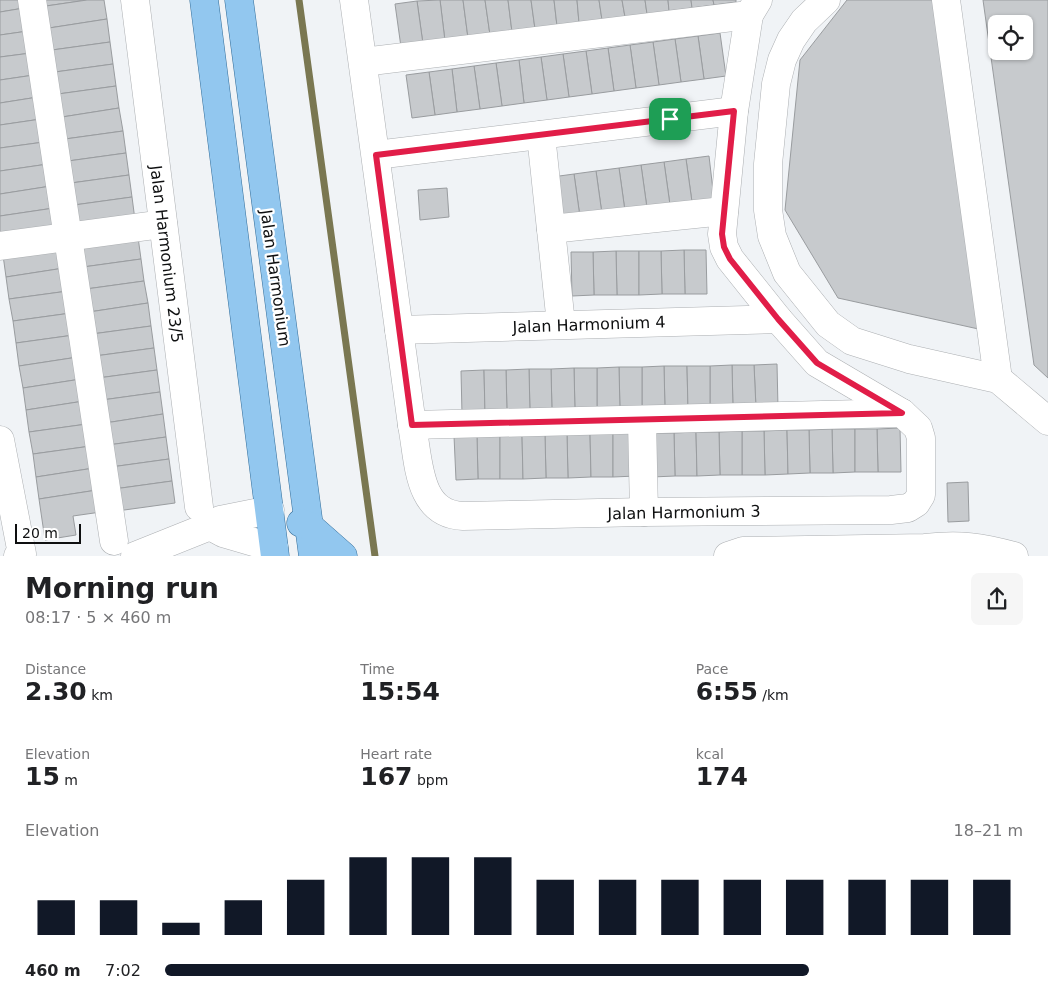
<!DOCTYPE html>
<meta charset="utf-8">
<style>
:root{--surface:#fff;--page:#f6f6f6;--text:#202124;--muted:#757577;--accent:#111827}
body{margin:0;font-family:"DejaVu Sans",sans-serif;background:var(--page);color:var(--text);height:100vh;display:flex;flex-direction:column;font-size:19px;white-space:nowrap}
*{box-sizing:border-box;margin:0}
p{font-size:16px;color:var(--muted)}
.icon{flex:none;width:28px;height:28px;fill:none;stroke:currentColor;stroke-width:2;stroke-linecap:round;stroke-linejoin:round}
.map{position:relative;height:556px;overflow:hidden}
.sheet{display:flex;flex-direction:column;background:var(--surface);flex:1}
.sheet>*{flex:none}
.tools{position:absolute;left:988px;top:15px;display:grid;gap:10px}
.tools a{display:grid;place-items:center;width:45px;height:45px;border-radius:8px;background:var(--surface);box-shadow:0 1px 4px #0004;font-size:25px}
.scale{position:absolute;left:15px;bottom:12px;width:66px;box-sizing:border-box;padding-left:5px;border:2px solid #0e0f10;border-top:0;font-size:14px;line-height:18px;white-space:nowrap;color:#0e0f10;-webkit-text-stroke:4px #fff;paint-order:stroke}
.pin{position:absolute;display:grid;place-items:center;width:42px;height:42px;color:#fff;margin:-21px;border-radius:10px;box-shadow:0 2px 8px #0006}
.round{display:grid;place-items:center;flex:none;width:52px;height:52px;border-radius:8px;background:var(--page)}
.headline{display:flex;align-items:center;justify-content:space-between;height:85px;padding:0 25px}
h1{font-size:28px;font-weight:700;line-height:38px}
.metrics{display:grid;grid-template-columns:repeat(3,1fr);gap:8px;height:85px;padding:5px 25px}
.metrics div{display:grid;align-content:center}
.metrics b{font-size:25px;font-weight:700}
.metrics small{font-size:14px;font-weight:400}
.metrics p{font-size:14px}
.chart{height:140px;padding:10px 25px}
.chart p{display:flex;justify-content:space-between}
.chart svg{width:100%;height:90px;margin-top:5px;stroke:var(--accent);stroke-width:6}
ul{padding:0 25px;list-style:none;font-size:16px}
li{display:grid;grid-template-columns:80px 60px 1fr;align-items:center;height:38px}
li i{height:12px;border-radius:6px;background:var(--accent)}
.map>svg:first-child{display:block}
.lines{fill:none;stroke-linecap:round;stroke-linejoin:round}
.stream{stroke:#7a7751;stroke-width:7}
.building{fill:#c7cacd;stroke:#999c9f;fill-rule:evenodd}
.minor-casing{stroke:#acafb2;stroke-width:29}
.major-casing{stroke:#346e9a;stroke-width:29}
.minor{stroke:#fff;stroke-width:28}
.major{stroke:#92c7ef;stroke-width:28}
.route-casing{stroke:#fff;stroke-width:10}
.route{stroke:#e11d48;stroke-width:6}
.labels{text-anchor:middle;stroke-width:4.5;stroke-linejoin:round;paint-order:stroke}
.street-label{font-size:16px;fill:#0e0f10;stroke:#fff}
</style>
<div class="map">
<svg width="1048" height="556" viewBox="0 0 1048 556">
<rect width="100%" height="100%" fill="#f0f3f6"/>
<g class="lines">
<polyline class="stream" points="299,0 375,556"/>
</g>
<g class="building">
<polygon points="0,0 23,0 24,8 0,12"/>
<polygon points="45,0 87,0 46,6"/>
<polygon points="87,0 104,0 107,19 49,28 46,6"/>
<polygon points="440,0 463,0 468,38 445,41"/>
<polygon points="440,0 445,41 423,44 417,1"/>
<polygon points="463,0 485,0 490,35 468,38"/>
<polygon points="485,0 508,0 512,32 490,35"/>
<polygon points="508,0 531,0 535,29 512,32"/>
<polygon points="531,0 554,0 557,26 535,29"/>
<polygon points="554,0 577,0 579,23 557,26"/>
<polygon points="577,0 599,0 602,20 579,23"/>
<polygon points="599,0 622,0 625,17 602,20"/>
<polygon points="622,0 645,0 647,14 625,17"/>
<polygon points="645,0 668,0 669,11 647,14"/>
<polygon points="668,0 691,0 692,8 669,11"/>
<polygon points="691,0 713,0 714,5 692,8"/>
<polygon points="713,0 736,0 736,2 714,5"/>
<polygon points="847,0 938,0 983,330 838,298 785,210 800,60"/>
<path d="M983,0H1048V378L1034,365ZM996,24H1024V51H996Z"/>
<polygon points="417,1 423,44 401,47 395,4"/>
<polygon points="24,8 28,31 0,35 0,12"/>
<polygon points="107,19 110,42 52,50 49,28"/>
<polygon points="28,31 31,53 0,57 0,35"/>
<polygon points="720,33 726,76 704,79 698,36"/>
<polygon points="698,36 704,79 681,82 675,39"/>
<polygon points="675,39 681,82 659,85 653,42"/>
<polygon points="110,42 113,64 55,72 52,50"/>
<polygon points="653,42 659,85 636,88 630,45"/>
<polygon points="630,45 636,88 614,91 608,48"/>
<polygon points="608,48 614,91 592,94 586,51"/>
<polygon points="586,51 592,94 569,97 563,54"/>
<polygon points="31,53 34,75 0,80 0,57"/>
<polygon points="563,54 569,97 547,100 541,57"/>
<polygon points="541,57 547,100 524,103 519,60"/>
<polygon points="519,60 524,103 502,106 496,63"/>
<polygon points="496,63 502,106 480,109 474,66"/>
<polygon points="113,64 116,86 58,94 55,72"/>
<polygon points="474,66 480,109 457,112 452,69"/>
<polygon points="452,69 457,112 435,115 429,72"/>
<polygon points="429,72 435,115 412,118 406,75"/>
<polygon points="34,75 38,97 0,103 0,80"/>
<polygon points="116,86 119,108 62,117 58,94"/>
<polygon points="38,97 41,119 0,125 0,103"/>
<polygon points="119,108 123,131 65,139 62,117"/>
<polygon points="41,119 44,142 0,148 0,125"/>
<polygon points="123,131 126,153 68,161 65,139"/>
<polygon points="44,142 48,164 0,171 0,148"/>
<polygon points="126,153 129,175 71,183 68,161"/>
<polygon points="709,156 714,199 692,202 686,159"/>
<polygon points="686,159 692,202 670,205 664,162"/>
<polygon points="664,162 670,205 647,208 641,165"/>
<polygon points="48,164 51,186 0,194 0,171"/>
<polygon points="641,165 647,208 625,211 619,168"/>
<polygon points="619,168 625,211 602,214 596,171"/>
<polygon points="596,171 602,214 580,217 574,174"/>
<polygon points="574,174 580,217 558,220 552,177"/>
<polygon points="129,175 132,197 74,205 71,183"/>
<polygon points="51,186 54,208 0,216 0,194"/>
<polygon points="447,188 449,217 420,220 418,190"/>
<polygon points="132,197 135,220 77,228 74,205"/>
<polygon points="54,208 58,230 0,239 0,216"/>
<polygon points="138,237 141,259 83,267 80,245"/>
<polygon points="61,246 64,268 6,277 3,255"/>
<polygon points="684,250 706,250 707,294 685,294"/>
<polygon points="684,250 685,294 662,294 661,251"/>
<polygon points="616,251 639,251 639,295 617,295"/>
<polygon points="616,251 617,295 594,295 593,252"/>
<polygon points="639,251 661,251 662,294 639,295"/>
<polygon points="571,252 593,252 594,295 572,296"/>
<polygon points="141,259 144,281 86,289 83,267"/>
<polygon points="64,268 68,291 9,299 6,277"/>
<polygon points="144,281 148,303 89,312 86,289"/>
<polygon points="68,291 71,313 13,321 9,299"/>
<polygon points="148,303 151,326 92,334 89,312"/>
<polygon points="71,313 74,335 16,343 13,321"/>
<polygon points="151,326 154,348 95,356 92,334"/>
<polygon points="74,335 78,357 19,366 16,343"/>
<polygon points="154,348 157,370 98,378 95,356"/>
<polygon points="78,357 81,379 23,388 19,366"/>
<polygon points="777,364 778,408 756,408 754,365"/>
<polygon points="732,365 754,365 756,408 733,409"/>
<polygon points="732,365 733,409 710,409 710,366"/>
<polygon points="664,366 687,366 688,410 665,410"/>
<polygon points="664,366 665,410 642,410 642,367"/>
<polygon points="687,366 710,366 710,409 688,410"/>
<polygon points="619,367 642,367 642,410 620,411"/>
<polygon points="619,367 620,411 597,411 597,368"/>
<polygon points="574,368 597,368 597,411 575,412"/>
<polygon points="574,368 575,412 552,412 551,369"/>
<polygon points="529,369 551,369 552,412 530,413"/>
<polygon points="529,369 530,413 507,413 506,370"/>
<polygon points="157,370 160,392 102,400 98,378"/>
<polygon points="484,370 485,414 462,414 461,371"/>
<polygon points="484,370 506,370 507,413 485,414"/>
<polygon points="81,379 84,401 26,410 23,388"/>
<polygon points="160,392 163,414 105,423 102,400"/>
<polygon points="84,401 87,424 29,432 26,410"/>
<polygon points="163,414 166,437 108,445 105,423"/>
<polygon points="87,424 91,446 33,454 29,432"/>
<polygon points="900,428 901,472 878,472 877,429"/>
<polygon points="832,429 855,429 855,472 833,473"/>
<polygon points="832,429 833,473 810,473 809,430"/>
<polygon points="855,429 877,429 878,472 855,472"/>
<polygon points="787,430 788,474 765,475 764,431"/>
<polygon points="787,430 809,430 810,473 788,474"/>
<polygon points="742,431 764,431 765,475 742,475"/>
<polygon points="742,431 742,475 720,475 719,432"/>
<polygon points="696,432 697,476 675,476 674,433"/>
<polygon points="696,432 719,432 720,475 697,476"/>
<polygon points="590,433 591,477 568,478 567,434"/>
<polygon points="590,433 613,433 613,477 591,477"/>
<polygon points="613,433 635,433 636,476 613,477"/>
<polygon points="651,433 674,433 675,476 652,477"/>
<polygon points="567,434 568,478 546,478 545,435"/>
<polygon points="500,435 500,479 478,479 477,436"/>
<polygon points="500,435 522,435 523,479 500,479"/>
<polygon points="522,435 545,435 546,478 523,479"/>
<polygon points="454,436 477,436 478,479 456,480"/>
<polygon points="166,437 169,459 111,467 108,445"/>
<polygon points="91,446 94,468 36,477 33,454"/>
<polygon points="169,459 172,481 114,489 111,467"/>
<polygon points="94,468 97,490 39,499 36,477"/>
<polygon points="172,481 175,503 117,511 114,489"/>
<polygon points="968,482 969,521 948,522 947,483"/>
<polygon points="97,490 101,512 73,516 76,535 45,540 39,499"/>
</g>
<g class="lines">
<g class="minor-casing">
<g id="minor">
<polyline points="32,0 114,541"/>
<polyline points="135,0 199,507"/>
<path d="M354,0L412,425C419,461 417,514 463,516L644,512L891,510L908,508L916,503L921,495V438L918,428L902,413L817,363L778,319L730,259L724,247L722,234L734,111L749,15L758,0"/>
<polyline points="826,0 804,21 791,40 782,60 776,84 768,164 768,210 772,236 787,273 828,324 852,341 909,359 998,379 1048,421"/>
<polyline points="946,0 998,379"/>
<polyline points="363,62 749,15"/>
<polyline points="541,135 561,324"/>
<polyline points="376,155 734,111"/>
<polyline points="551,229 724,211"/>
<polyline points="0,246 163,224"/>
<polyline points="399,330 778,319"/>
<polyline points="642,420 644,512"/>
<polyline points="412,425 902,413"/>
<polyline points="0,440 22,554 18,556"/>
<polyline points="210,526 223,533 274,548"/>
<polyline points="135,556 210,526 220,520 270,510"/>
<path d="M728,556L743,551L925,548C960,544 981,547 1014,556"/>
</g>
</g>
<g class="major-casing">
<g id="major">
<polyline points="204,0 275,556"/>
<polyline points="239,0 313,556"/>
<polyline points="301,523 309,526 343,556"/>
</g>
</g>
<use href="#minor" class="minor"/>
<use href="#major" class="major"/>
</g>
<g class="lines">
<g class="route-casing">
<polygon id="route" points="734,111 722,234 724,247 730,259 778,319 817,363 902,413 412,425 376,155"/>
</g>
<use href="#route" class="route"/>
</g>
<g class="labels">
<g class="street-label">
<text transform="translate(167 254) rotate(83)" y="6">Jalan Harmonium 23/5</text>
<text transform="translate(276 278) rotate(82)" y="6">Jalan Harmonium</text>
<text transform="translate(589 324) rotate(-2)" y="6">Jalan Harmonium 4</text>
<text transform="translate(684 512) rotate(-1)" y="6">Jalan Harmonium 3</text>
</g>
</g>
</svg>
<div class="tools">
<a><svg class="icon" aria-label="locate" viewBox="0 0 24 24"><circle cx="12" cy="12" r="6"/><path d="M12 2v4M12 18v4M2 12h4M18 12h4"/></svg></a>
</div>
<div class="scale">20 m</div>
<div class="pin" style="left:670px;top:119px;background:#1e9e55"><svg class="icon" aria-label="arrive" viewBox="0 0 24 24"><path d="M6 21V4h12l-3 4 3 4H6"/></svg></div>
</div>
<section class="sheet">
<div class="headline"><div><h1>Morning run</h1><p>08:17 · 5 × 460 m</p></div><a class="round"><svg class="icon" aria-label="share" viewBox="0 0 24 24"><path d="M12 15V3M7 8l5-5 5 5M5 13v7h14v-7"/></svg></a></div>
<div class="metrics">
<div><p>Distance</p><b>2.30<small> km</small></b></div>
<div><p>Time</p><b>15:54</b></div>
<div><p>Pace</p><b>6:55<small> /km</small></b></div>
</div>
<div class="metrics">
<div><p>Elevation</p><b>15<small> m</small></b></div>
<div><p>Heart rate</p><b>167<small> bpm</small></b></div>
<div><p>kcal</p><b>174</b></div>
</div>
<div class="chart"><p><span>Elevation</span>18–21 m</p>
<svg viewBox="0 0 160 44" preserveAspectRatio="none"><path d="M5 44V27M15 44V27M25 44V38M35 44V27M45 44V17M55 44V6M65 44V6M75 44V6M85 44V17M95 44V17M105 44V17M115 44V17M125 44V17M135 44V17M145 44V17M155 44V17"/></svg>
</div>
<ul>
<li><b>460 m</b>7:02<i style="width:75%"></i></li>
</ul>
</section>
